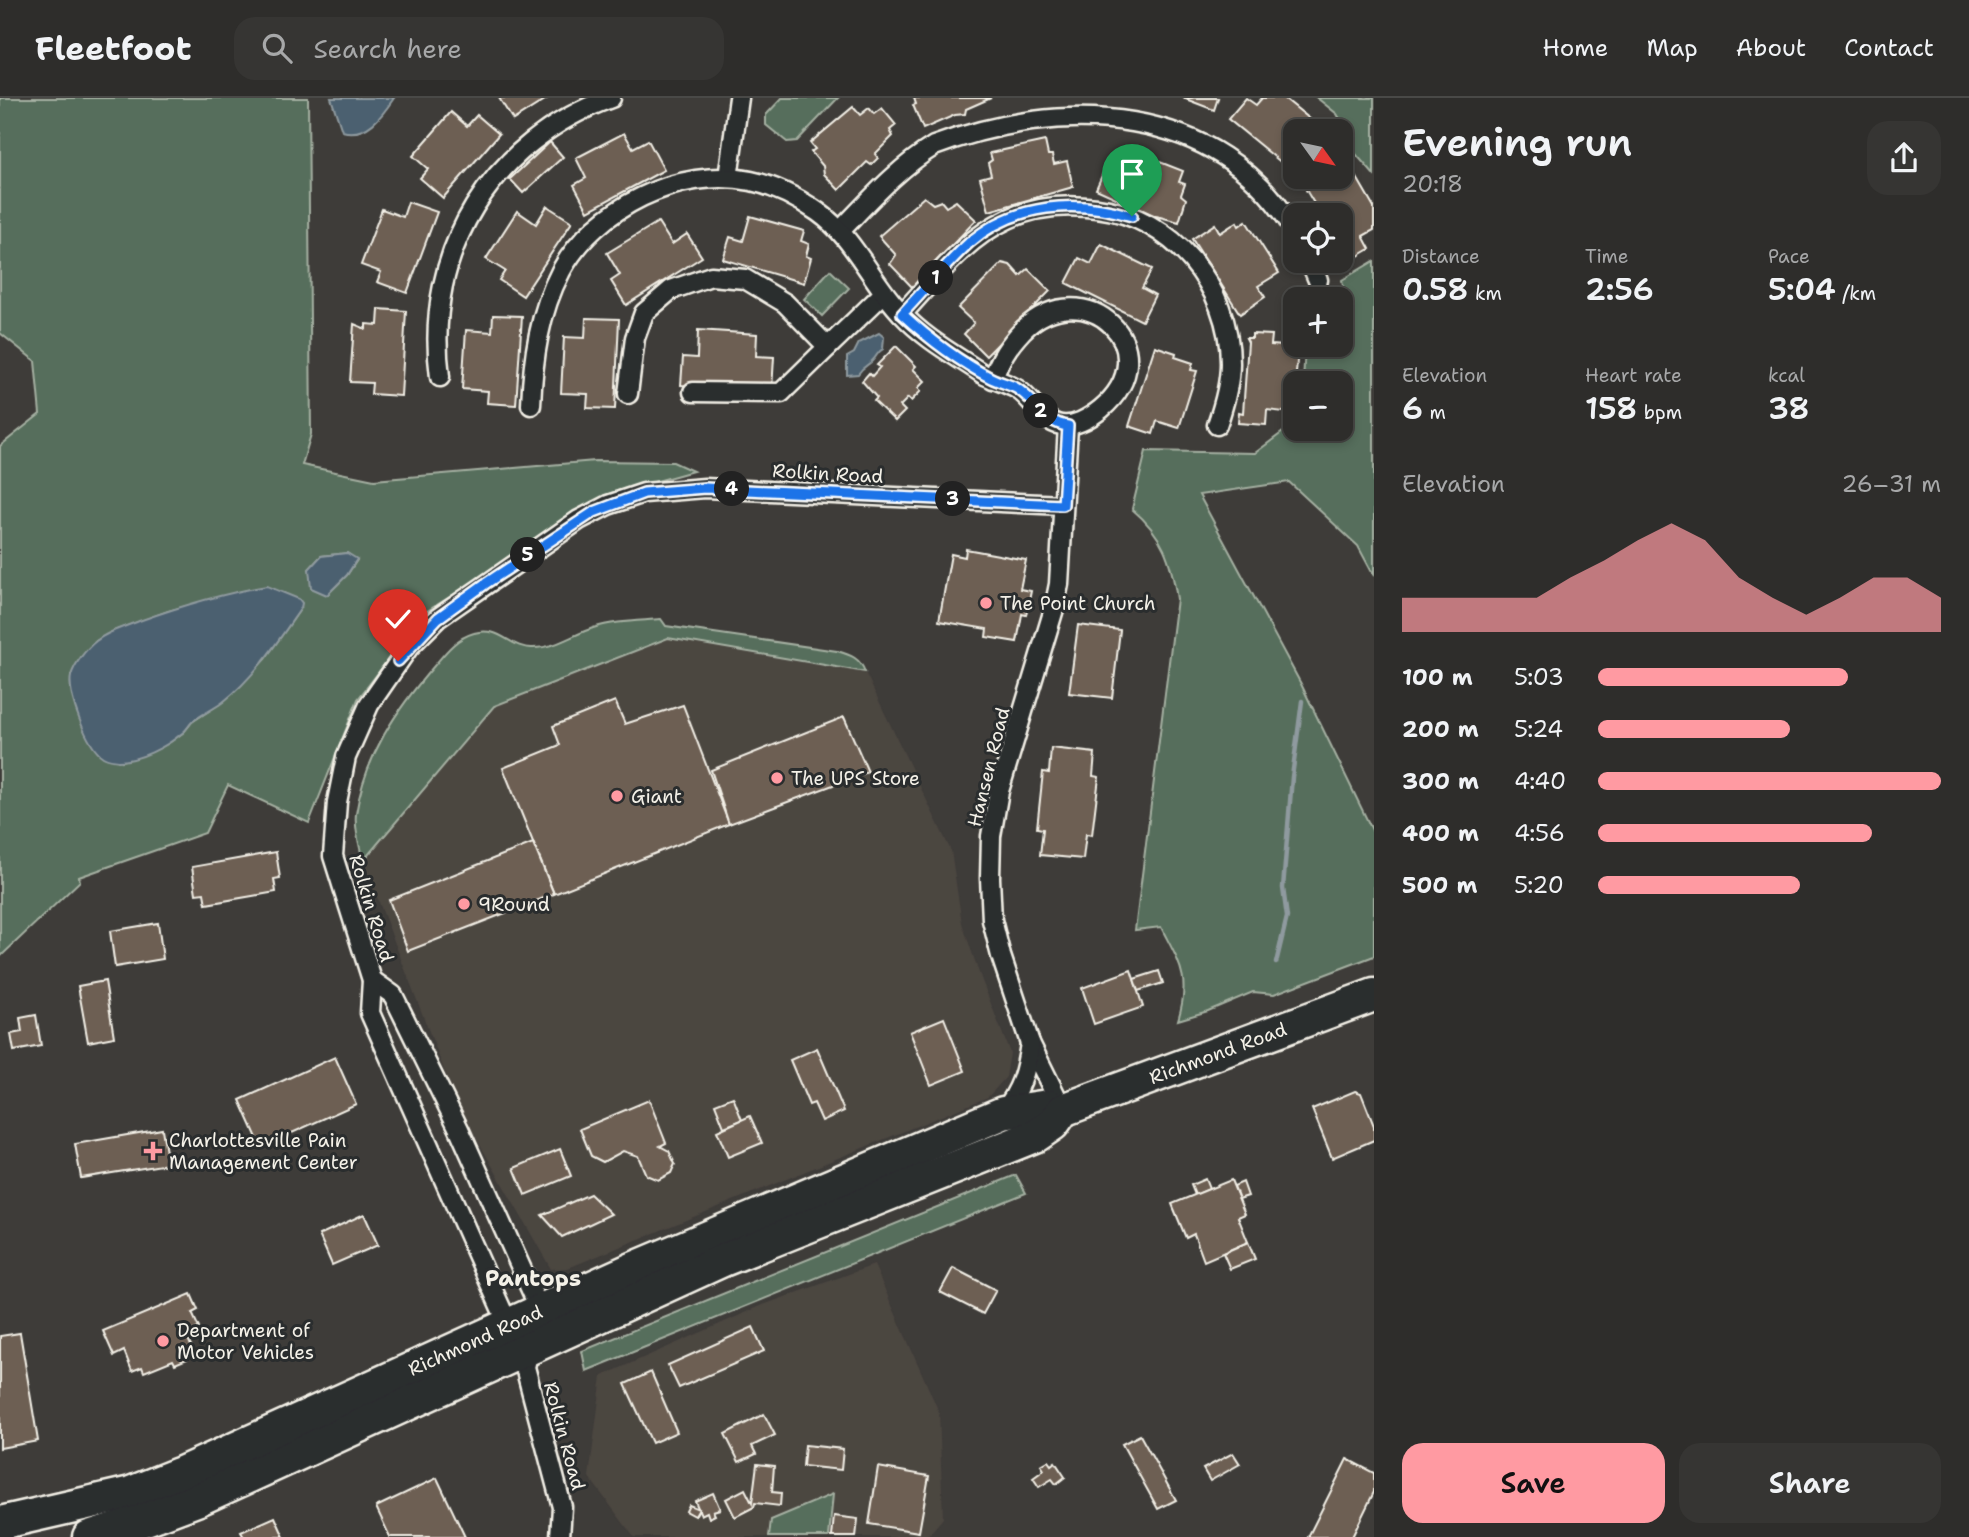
<!DOCTYPE html>
<meta charset="utf-8">
<style>
:root{--surface:#2e2d2b;--page:#363533;--text:#f1f3f6;--muted:#a7a8a9;--line:#494947;--accent:#ff9aa2}
body{margin:0;font-family:"Shantell Sans",sans-serif;background:var(--page);color:var(--text);height:100vh;display:flex;flex-direction:column;font-size:26px;white-space:nowrap}
*{box-sizing:border-box;margin:0}
p{font-size:23px;color:var(--muted)}
.icon{flex:none;width:38px;height:38px;fill:none;stroke:currentColor;stroke-width:2;stroke-linecap:round;stroke-linejoin:round}
.map{position:relative;flex:1;overflow:hidden}
.drawer{display:flex;flex-direction:column;background:var(--surface);width:595px}
.drawer>*{flex:none}
.needle{width:46px;rotate:123deg}
.tools{position:absolute;left:1283px;top:21px;display:grid;gap:14px}
.tools a{display:grid;place-items:center;width:70px;height:70px;border-radius:14px;background:var(--surface);box-shadow:0 4px 10px #0003,0 0 0 2px var(--line);font-size:35px}
.pin{position:absolute;display:grid;place-items:center;width:60px;height:60px;color:#fff;margin:-72px -30px;border-radius:50% 50% 50% 0;rotate:-45deg;box-shadow:0 0 7px #0007}
.pin .icon{rotate:45deg}
.km{position:absolute;width:35px;height:35px;margin:-18px;border-radius:50%;background:#222;color:#fff;font-size:19px;line-height:35px;text-align:center}
.round{display:grid;place-items:center;flex:none;width:74px;height:74px;border-radius:21px;background:var(--page)}
.head{display:flex;align-items:center;justify-content:space-between;height:119px;padding:0 28px}
h1{font-size:38px;font-weight:600;line-height:52px}
.figures{display:grid;grid-template-columns:repeat(3,1fr);gap:10px;height:119px;padding:7px 28px}
.figures div{display:grid;align-content:center}
.figures b{font-size:30px;font-weight:600}
.figures small{font-size:19px;font-weight:400}
.figures p{font-size:19px}
.chart{height:196px;padding:14px 28px}
.chart p{display:flex;justify-content:space-between}
.chart svg{width:100%;height:126px;margin-top:7px;fill:var(--accent);opacity:.7}
.primary-button{display:flex;gap:14px;margin-top:auto;padding:14px 28px}
.primary-button a{flex:1;height:80px;border-radius:21px;background:var(--accent);color:#111;font-size:28px;font-weight:600;line-height:80px;text-align:center}
.primary-button a+a{background:var(--page);color:var(--text)}
ul{padding:0 28px;list-style:none;font-size:23px}
li{display:grid;grid-template-columns:112px 84px 1fr;align-items:center;height:52px}
li i{height:18px;border-radius:9px;background:var(--accent)}
header{display:flex;align-items:center;gap:42px;box-sizing:border-box;height:98px;padding:0 35px;background:var(--surface);border-bottom:2px solid var(--line)}
header strong{font-size:33px}
nav{display:flex;gap:38px;margin-inline-start:auto;font-size:24px}
.search{width:490px;height:63px;background:var(--page);display:flex;align-items:center;gap:18px;box-sizing:border-box;padding:0 24px;border-radius:21px;color:var(--muted);font-size:26px}
main{display:flex;flex:1;min-height:0}
.map>svg:first-child{display:block}
.built{fill:#4c4641}
.green{fill:#566e5b;stroke:#a5b0a2;stroke-width:2;fill-rule:evenodd}
.water{fill:#4c606f;stroke:#8f9a9f;stroke-width:2}
.lines{fill:none;stroke-linecap:round;stroke-linejoin:round}
.stream{stroke:#8f9a9f;stroke-width:4.5}
.building{fill:#6d5e53;stroke:#f4f1e8;stroke-width:2}
.street-casing{stroke:#f4f1e8;stroke-width:23}
.highway-casing{stroke:#f4f1e8;stroke-width:37}
.street{stroke:#2a2d2e;stroke-width:18}
.highway{stroke:#2a2d2e;stroke-width:32}
.route-casing{stroke:#fff;stroke-width:14}
.route{stroke:#1a73e8;stroke-width:9}
.poi-dot{fill:#ff9aa2;stroke:#2a2d2e;stroke-width:2.5}
.labels{text-anchor:middle;stroke-width:6;stroke-linejoin:round;paint-order:stroke}
.street-label{font-size:19px;fill:#f4f1e8;stroke:#2a2d2e}
.poi-label{font-size:19px;fill:#f4f1e8;stroke:#2a2d2e;text-anchor:start}
.quarter-label{font-size:23px;font-weight:bold;fill:#f4f1e8;stroke:#2a2d2e}
</style>
<header>
<strong>Fleetfoot</strong>
<div class="search"><svg class="icon" aria-label="search" viewBox="0 0 24 24"><circle cx="10" cy="10" r="6"/><path d="M15 15l6 6"/></svg>Search here</div>
<nav><a>Home</a><a>Map</a><a>About</a><a>Contact</a></nav>
</header>
<main>
<div class="map">
<svg width="1374" height="1439" viewBox="0 0 1374 1439">
<rect width="100%" height="100%" fill="#3e3c39"/>
<filter id="ink" filterUnits="userSpaceOnUse"><feTurbulence type="fractalNoise" baseFrequency=".0143" numOctaves="2"/><feDisplacementMap in="SourceGraphic" scale="14" xChannelSelector="R" yChannelSelector="G"/><feConvolveMatrix kernelMatrix="1 2 1 2 8 2 1 2 1" color-interpolation-filters="sRGB"/></filter>
<g filter="url(#ink)">
<g class="built">
<polygon points="669,540 865,574 951,753 962,825 979,875 1010,955 1006,979 988,999 568,1170 551,1171 458,1008 363,763 494,608"/>
<polygon points="874,1167 939,1314 943,1420 927,1439 634,1439 589,1379 602,1278 763,1207"/>
</g>
<g class="green">
<path d="M0,0H308L311,336L302,367L374,382L595,363L673,364L693,373L618,394L424,515L358,601L309,725L228,687L205,735L79,779L80,783L0,859V348L40,316L35,263L0,235ZM347,455L357,462L347,477L327,497L309,471L321,458ZM251,491L301,510L265,561L224,603L192,624L184,634L169,645L145,656L122,663L78,616L72,592L71,577L96,543L114,533L168,513Z"/>
<polygon points="782,0 838,0 797,43 787,44 766,27 766,17"/>
<polygon points="1317,0 1374,0 1374,77 1355,55 1349,36 1337,16"/>
<path d="M1374,163V478L1358,448L1289,384L1199,397L1301,586L1374,736V858L1274,896L1253,894L1208,913L1178,922C1191,879 1180,867 1161,829L1135,832L1177,501C1171,462 1163,437 1132,411L1146,353L1255,355L1295,325V331H1340V285H1303L1305,247H1340L1341,217L1347,213L1342,182Z"/>
<polygon points="830,172 849,190 822,218 804,201"/>
<path d="M661,521L666,528L837,553C851,557 860,560 865,574L668,540L494,608L363,763C360,749 354,731 356,716C365,658 396,612 434,568C445,555 456,540 474,535C500,527 510,551 533,550C556,550 572,537 593,530C614,523 639,523 661,521Z"/>
<polygon points="1016,1077 1026,1095 586,1273 582,1253"/>
<polygon points="833,1396 829,1439 769,1439 771,1422"/>
</g>
<g class="water">
<path d="M331,0H394C382,18 367,40 342,33Z"/>
<path d="M879,235L884,239L883,251C877,254 878,257 873,262C868,268 864,267 858,276L847,277V259L854,255L859,245Z"/>
<polygon points="347,455 357,461 347,477 327,497 311,490 309,471 321,458"/>
<path d="M267,488L299,501L302,505L301,510C278,543 255,579 223,604C213,612 201,616 192,624C188,628 186,633 181,636C166,649 139,663 118,663C113,662 108,662 103,659C87,649 67,596 71,578C74,566 87,550 96,543C108,533 125,529 139,523C181,508 223,495 267,488Z"/>
</g>
<g class="lines">
<polyline class="stream" points="1276,865 1287,819 1283,790 1292,679 1302,603"/>
</g>
<g class="building">
<polygon points="499,0 548,0 513,22"/>
<polygon points="914,0 991,0 966,11 965,16 955,17 923,31 913,7 916,6"/>
<polygon points="1183,0 1218,0 1214,12"/>
<polygon points="1246,0 1256,7 1262,0 1284,0 1316,26 1310,33 1295,33 1294,75 1228,21"/>
<polygon points="853,9 860,17 869,10 874,16 882,10 896,27 890,32 893,38 875,56 878,60 871,67 867,64 839,92 824,76 823,68 811,54 815,51 810,45"/>
<polygon points="451,14 467,28 477,17 499,36 443,100 420,80 428,71 413,58"/>
<polygon points="624,35 633,50 648,42 664,72 588,113 574,87 586,80 576,60"/>
<polygon points="1045,43 1048,57 1052,57 1054,66 1067,63 1073,89 989,113 980,80 991,77 988,65 992,62 990,55"/>
<polygon points="550,44 563,59 523,95 510,81"/>
<polygon points="1129,52 1183,73 1179,84 1185,86 1181,97 1186,101 1179,124 1156,118 1096,91 1107,66 1118,67 1122,54 1128,56"/>
<polygon points="1356,78 1374,109 1374,132 1363,138 1370,151 1348,164 1340,151 1340,117 1321,117 1306,92 1328,79 1337,90"/>
<polygon points="924,99 933,106 941,103 946,109 956,103 976,122 912,189 890,166 896,157 879,138"/>
<polygon points="408,104 437,114 407,195 377,184 381,174 361,167 382,111 403,119"/>
<polygon points="547,108 572,124 523,198 499,182 505,173 486,161 517,113 536,126"/>
<polygon points="750,118 804,133 801,143 809,146 806,158 811,160 804,185 723,161 730,139 743,143"/>
<polygon points="1246,123 1279,175 1258,188 1265,199 1240,216 1192,141 1215,126 1220,135 1237,124 1239,128"/>
<polygon points="658,124 672,146 687,136 702,159 626,207 611,183 620,177 607,155"/>
<polygon points="1101,146 1152,171 1142,190 1155,197 1142,223 1066,185 1079,160 1091,166"/>
<polygon points="1002,165 1010,167 1020,178 1028,171 1050,193 986,258 964,236 974,225 958,210"/>
<polygon points="379,211 406,213 401,298 371,296 372,285 350,284 354,226 366,231 366,226 378,227"/>
<polygon points="493,217 522,218 516,307 487,305 488,293 462,291 466,232 492,234"/>
<polygon points="586,220 619,221 615,311 587,310 588,296 561,295 564,239 585,240"/>
<polygon points="698,232 757,236 756,258 774,259 772,292 681,287 683,259 697,260"/>
<polygon points="1252,236 1272,237 1271,247 1298,249 1293,315 1267,312 1266,327 1238,325 1239,314 1243,315 1248,244 1246,240 1252,240"/>
<polygon points="896,248 916,268 913,271 925,283 918,290 921,293 911,303 908,300 900,308 905,313 895,323 874,303 877,300 862,283 869,275 872,278 880,269 877,267"/>
<polygon points="1155,248 1176,255 1175,259 1193,265 1191,272 1197,273 1179,330 1157,323 1153,336 1129,328"/>
<polygon points="966,451 1026,462 1020,491 1031,493 1026,517 1022,516 1017,544 986,539 987,531 939,523 951,456 965,459"/>
<polygon points="1078,527 1120,532 1112,600 1069,595"/>
<polygon points="615,603 625,626 683,607 729,726 554,796 503,670 560,647 553,628"/>
<polygon points="844,619 868,674 729,726 711,672"/>
<polygon points="1051,650 1095,655 1093,678 1099,679 1092,737 1086,736 1083,761 1040,757 1043,731 1037,730 1043,674 1049,675"/>
<polygon points="533,745 554,796 408,853 389,802"/>
<polygon points="276,754 280,780 274,781 276,794 206,806 204,795 196,796 192,769"/>
<polygon points="158,825 163,861 115,869 110,833"/>
<polygon points="1131,872 1143,909 1094,926 1082,890"/>
<polygon points="1159,873 1163,885 1138,893 1134,881"/>
<polygon points="105,883 114,939 88,944 78,888"/>
<polygon points="36,917 41,948 14,953 11,936 22,934 20,920"/>
<polygon points="944,920 965,973 931,987 910,934"/>
<polygon points="817,950 844,1013 822,1023 814,1005 809,1007 790,962"/>
<polygon points="335,959 356,1006 261,1049 240,1002"/>
<polygon points="1355,993 1361,995 1374,1028 1374,1042 1332,1060 1312,1011"/>
<polygon points="733,999 742,1022 724,1029 715,1006"/>
<polygon points="649,1002 666,1045 660,1048 669,1053 675,1066 671,1075 658,1082 646,1077 638,1058 623,1053 603,1064 591,1058 580,1031"/>
<polygon points="750,1018 762,1045 728,1059 717,1033"/>
<polygon points="162,1031 168,1066 81,1080 75,1046"/>
<polygon points="560,1051 571,1078 525,1097 514,1070"/>
<polygon points="1205,1081 1209,1091 1195,1097 1191,1087"/>
<polygon points="1231,1082 1245,1116 1238,1119 1248,1144 1204,1163 1194,1136 1186,1140 1172,1106"/>
<polygon points="1243,1084 1248,1098 1239,1101 1234,1088"/>
<polygon points="590,1096 611,1116 562,1139 542,1117"/>
<polygon points="364,1116 378,1147 332,1167 319,1137"/>
<polygon points="1248,1144 1255,1161 1230,1171 1223,1155"/>
<polygon points="953,1170 996,1192 983,1216 940,1194"/>
<polygon points="191,1196 198,1212 192,1215 199,1230 186,1236 192,1250 184,1253 187,1261 175,1266 173,1262 144,1274 142,1269 132,1273 124,1253 114,1258 103,1233"/>
<polygon points="753,1229 764,1253 679,1290 668,1267"/>
<polygon points="20,1235 38,1343 0,1350 0,1238"/>
<polygon points="651,1274 677,1334 652,1345 625,1286"/>
<polygon points="764,1316 775,1337 752,1348 756,1356 739,1364 725,1336"/>
<polygon points="1140,1337 1176,1402 1158,1411 1122,1346"/>
<polygon points="805,1347 843,1351 841,1372 803,1368"/>
<polygon points="1233,1355 1240,1366 1210,1383 1203,1371"/>
<polygon points="1347,1361 1374,1375 1374,1394 1352,1439 1308,1439"/>
<polygon points="1048,1363 1051,1367 1055,1364 1065,1379 1056,1386 1052,1381 1039,1389 1033,1380 1044,1372 1041,1367"/>
<polygon points="757,1366 774,1368 772,1394 781,1395 780,1408 755,1405 754,1409 735,1419 726,1401 745,1391 752,1405"/>
<polygon points="878,1369 929,1378 919,1434 869,1426"/>
<polygon points="437,1380 465,1439 390,1439 376,1409"/>
<polygon points="713,1395 720,1411 713,1413 715,1417 709,1420 707,1414 701,1417 695,1403"/>
<polygon points="689,1407 699,1411 695,1418 686,1413"/>
<polygon points="834,1418 858,1421 856,1439 832,1439"/>
<polygon points="275,1419 284,1439 244,1439 241,1434"/>
</g>
<g class="lines">
<g class="street-casing">
<g id="street">
<polyline points="728,80 739,0"/>
<path d="M840,133C869,103 898,70 934,48C1061,0 1218,4 1295,133"/>
<polyline points="1310,163 1318,182"/>
<path d="M902,216C934,182 965,140 1008,121C1036,108 1066,106 1097,110C1172,119 1230,188 1230,265C1230,286 1224,307 1217,327"/>
<path d="M440,279C423,153 492,43 611,0"/>
<polyline points="693,294 781,295 828,249"/>
<polyline points="628,296 635,240 644,215 671,192 711,178 745,181 785,205 828,249 884,195"/>
<path d="M531,307C533,260 539,215 561,173C595,110 680,68 751,83C775,88 798,100 818,114C855,140 871,184 902,216C925,241 955,257 983,276C994,282 1007,285 1017,291C1032,300 1041,321 1057,326C1072,331 1090,320 1101,311C1171,252 1085,171 1023,232C1008,248 1000,260 993,281"/>
<polyline points="372,882 393,897 459,1031 540,1212 538,1218"/>
<polyline points="1063,1012 1030,945 1001,858 992,822 990,780 991,738 999,693 1054,511 1059,486 1068,328"/>
<path d="M1003,1015C1021,991 1026,975 1030,945"/>
<polyline points="513,1231 508,1226 370,915 372,882 333,758 337,704 346,659 369,607 409,549 438,520 579,422 608,407 644,395 705,390 1063,407"/>
<polyline points="530,1248 525,1269 562,1409 560,1439"/>
</g>
</g>
<g class="highway-casing">
<g id="highway">
<path id="s1" d="M0,1425L131,1395L179,1376L630,1172L1003,1015L1048,1008L1063,1012"/>
<path id="s2" d="M89,1439L143,1422L199,1401L723,1162L1037,1037L1053,1026L1063,1012L1374,897"/>
</g>
</g>
<use href="#street" class="street"/>
<use href="#highway" class="highway"/>
</g>
</g>
<g class="lines" filter="url(#ink)">
<g class="route-casing">
<path id="route" d="M398,563L438,520L485,486L594,414L644,395L705,390L1063,407L1068,328C1044,325 1036,302 1016,290C1008,286 999,284 991,280C958,263 928,240 902,216C924,193 945,167 969,145C1015,105 1076,101 1132,118"/>
</g>
<use href="#route" class="route"/>
</g>
<g class="poi-dot">
<circle cx="986" cy="505" r="7"/>
<circle cx="777" cy="680" r="7"/>
<circle cx="617" cy="698" r="7"/>
<circle cx="464" cy="806" r="7"/>
<path d="M149.5 1042.5h7v7h7v7h-7v7h-7v-7h-7v-7h7z"/>
<circle cx="163" cy="1243" r="7"/>
</g>
<g class="labels">
<g class="street-label">
<text transform="translate(828 375) rotate(3)" y="7">Rolkin Road</text>
<text transform="translate(988 669) rotate(-76)" y="7">Hansen Road</text>
<text transform="translate(372 810) rotate(73)" y="7">Rolkin Road</text>
<text dy="7" stroke="none"><textPath href="#s2" startOffset="1232">Richmond Road</textPath></text>
<text dy="7" stroke="none"><textPath href="#s1" startOffset="511">Richmond Road</textPath></text>
<text transform="translate(565 1338) rotate(75)" y="7">Rolkin Road</text>
</g>
<g class="poi-label">
<text x="1000" y="512">The Point Church</text>
<text x="791" y="687">The UPS Store</text>
<text x="631" y="705">Giant</text>
<text x="478" y="813">9Round</text>
<text x="169" y="1049">Charlottesville Pain<tspan x="169" dy="22">Management Center</tspan></text>
<text x="177" y="1239">Department of<tspan x="177" dy="22">Motor Vehicles</tspan></text>
</g>
<g class="quarter-label">
<text x="533" y="1188">Pantops</text>
</g>
</g>
</svg>
<div class="tools">
<a><svg class="needle" viewBox="-14 -14 28 28"><path d="M0-13l5 13h-10z" fill="#e53935"/><path d="M0 13l5-13h-10z" fill="#a7a8a9"/></svg></a>
<a><svg class="icon" aria-label="locate" viewBox="0 0 24 24"><circle cx="12" cy="12" r="6"/><path d="M12 2v4M12 18v4M2 12h4M18 12h4"/></svg></a>
<a>+</a>
<a>−</a>
</div>
<div class="pin" style="left:1132px;top:118px;background:#1e9e55"><svg class="icon" aria-label="arrive" viewBox="0 0 24 24"><path d="M6 21V4h12l-3 4 3 4H6"/></svg></div>
<div class="pin" style="left:398px;top:563px;background:#d93025"><svg class="icon" aria-label="check" viewBox="0 0 24 24"><path d="M5 12l5 5 9-10"/></svg></div>
<b class="km" style="left:936px;top:180px">1</b>
<b class="km" style="left:1041px;top:313px">2</b>
<b class="km" style="left:953px;top:401px">3</b>
<b class="km" style="left:732px;top:391px">4</b>
<b class="km" style="left:528px;top:457px">5</b>
</div>
<section class="drawer">
<div class="head"><div><h1>Evening run</h1><p>20:18</p></div><a class="round"><svg class="icon" aria-label="share" viewBox="0 0 24 24"><path d="M12 15V3M7 8l5-5 5 5M5 13v7h14v-7"/></svg></a></div>
<div class="figures">
<div><p>Distance</p><b>0.58<small> km</small></b></div>
<div><p>Time</p><b>2:56</b></div>
<div><p>Pace</p><b>5:04<small> /km</small></b></div>
</div>
<div class="figures">
<div><p>Elevation</p><b>6<small> m</small></b></div>
<div><p>Heart rate</p><b>158<small> bpm</small></b></div>
<div><p>kcal</p><b>38</b></div>
</div>
<div class="chart"><p><span>Elevation</span>26–31 m</p>
<svg viewBox="0 0 160 44" preserveAspectRatio="none"><path d="M0 44V32L10 32L20 32L30 32L40 32L50 25L60 19L70 12L80 6L90 12L100 25L110 32L120 38L130 32L140 25L150 25L160 32V44z"/></svg>
</div>
<ul>
<li><b>100 m</b>5:03<i style="width:73%"></i></li>
<li><b>200 m</b>5:24<i style="width:56%"></i></li>
<li><b>300 m</b>4:40<i style="width:100%"></i></li>
<li><b>400 m</b>4:56<i style="width:80%"></i></li>
<li><b>500 m</b>5:20<i style="width:59%"></i></li>
</ul>
<div class="primary-button"><a>Save</a><a>Share</a></div>
</section>
</main>
